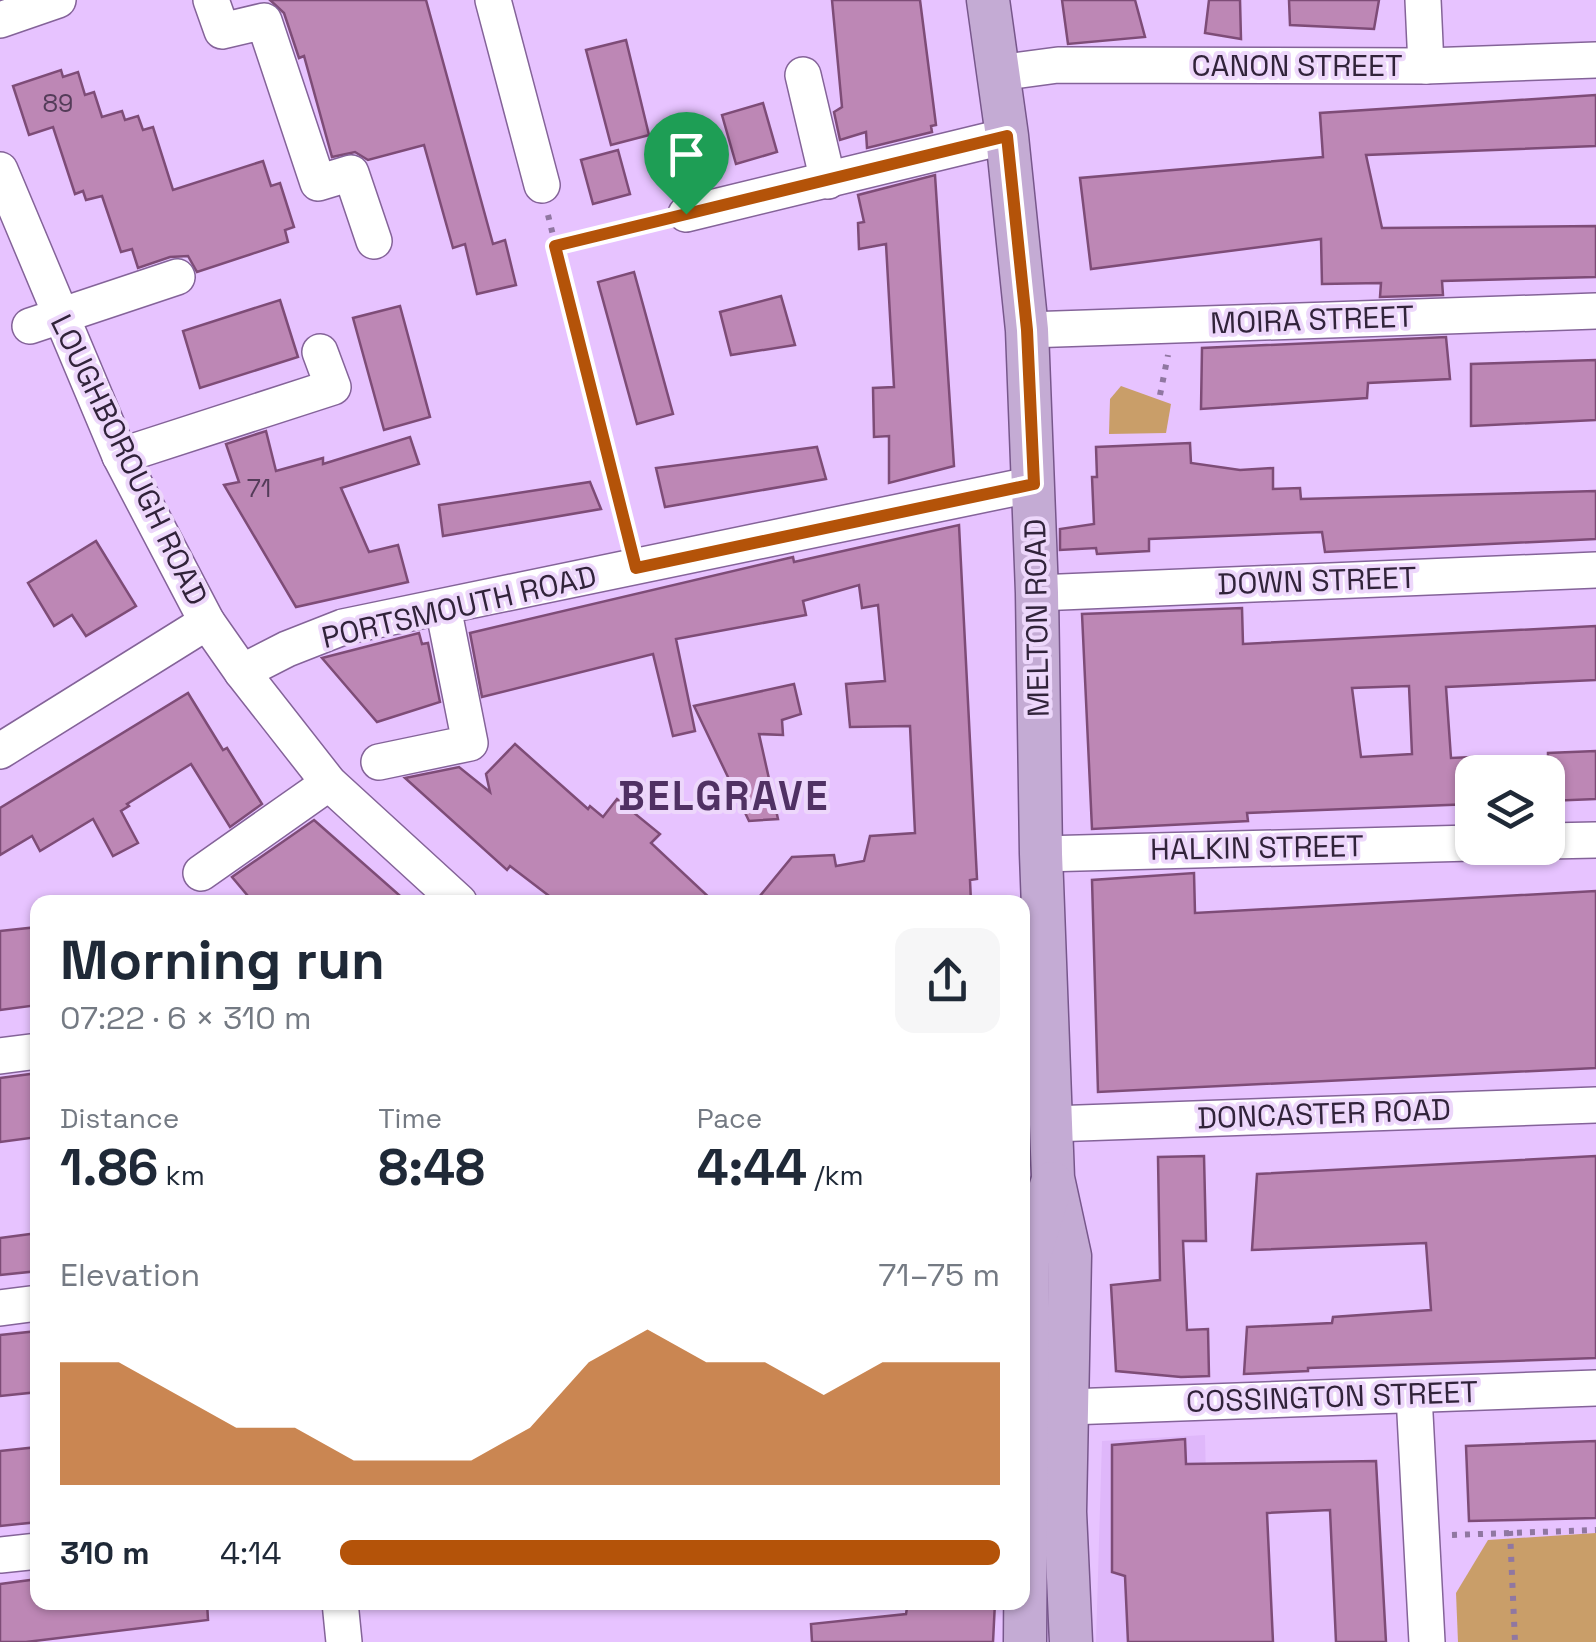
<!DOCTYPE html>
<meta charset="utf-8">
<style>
:root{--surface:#fff;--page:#f6f6f7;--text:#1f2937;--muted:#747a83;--accent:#b45309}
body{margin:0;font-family:"Space Grotesk",sans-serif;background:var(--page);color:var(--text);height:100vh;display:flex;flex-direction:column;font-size:38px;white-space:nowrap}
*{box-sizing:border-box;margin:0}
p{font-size:32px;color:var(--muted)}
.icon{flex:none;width:55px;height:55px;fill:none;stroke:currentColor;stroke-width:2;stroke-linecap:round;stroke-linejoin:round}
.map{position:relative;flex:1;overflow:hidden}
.drawer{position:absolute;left:30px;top:895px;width:1000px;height:715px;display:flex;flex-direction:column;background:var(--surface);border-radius:20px;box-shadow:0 2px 8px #0004}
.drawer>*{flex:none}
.fabs{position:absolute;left:1455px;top:755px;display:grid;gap:20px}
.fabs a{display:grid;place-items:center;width:110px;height:110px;border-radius:20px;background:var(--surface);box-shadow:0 2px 8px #0004;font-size:50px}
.pin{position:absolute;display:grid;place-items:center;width:85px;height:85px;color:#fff;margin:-102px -42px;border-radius:50% 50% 50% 0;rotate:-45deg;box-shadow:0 0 10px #0007}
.pin .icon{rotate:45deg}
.round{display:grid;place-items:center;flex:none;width:105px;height:105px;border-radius:20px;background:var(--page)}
.overview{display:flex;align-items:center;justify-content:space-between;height:170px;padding:0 30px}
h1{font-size:55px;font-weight:700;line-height:75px}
.metrics{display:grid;grid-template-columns:repeat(3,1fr);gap:15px;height:170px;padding:10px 30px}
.metrics div{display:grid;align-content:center}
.metrics b{font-size:50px;font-weight:700}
.metrics small{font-size:28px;font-weight:400}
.metrics p{font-size:28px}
.chart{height:280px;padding:20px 30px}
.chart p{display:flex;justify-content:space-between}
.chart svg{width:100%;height:180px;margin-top:10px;fill:var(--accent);opacity:.7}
ul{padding:0 30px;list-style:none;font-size:32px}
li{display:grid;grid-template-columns:160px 120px 1fr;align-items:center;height:75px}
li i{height:25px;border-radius:12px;background:var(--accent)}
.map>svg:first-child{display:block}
.built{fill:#dfb7fa}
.green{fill:#c99e69}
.building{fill:#bd87b5;stroke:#7e4c77;stroke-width:2.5;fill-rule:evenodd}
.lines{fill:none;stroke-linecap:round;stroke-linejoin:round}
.minor-casing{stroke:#846399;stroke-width:38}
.major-casing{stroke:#77578b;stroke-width:45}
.path{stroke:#9077a1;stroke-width:6;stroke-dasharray:5 8;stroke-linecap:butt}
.minor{stroke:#fff;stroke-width:35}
.major{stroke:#c4abd4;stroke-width:42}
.route-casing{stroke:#fff;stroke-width:20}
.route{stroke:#b45309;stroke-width:12}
.labels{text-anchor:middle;stroke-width:8;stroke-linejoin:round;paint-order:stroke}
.number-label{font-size:25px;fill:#543c59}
.street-label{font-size:30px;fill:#31233a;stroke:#edd7fb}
.district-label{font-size:40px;font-weight:bold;letter-spacing:2.5px;fill:#503163;stroke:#edd7fb}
</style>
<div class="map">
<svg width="1596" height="1642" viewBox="0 0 1596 1642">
<rect width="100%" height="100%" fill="#e7c3ff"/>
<polygon class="built" points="1205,1435 1207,1526 1263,1642 1096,1642 1102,1441"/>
<g class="green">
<polygon points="1121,386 1171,404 1166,433 1109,434 1110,399"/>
<polygon points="1596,1533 1596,1642 1458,1642 1456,1593 1488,1540"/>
</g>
<g class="building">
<polygon points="270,0 426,0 493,244 505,240 516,285 477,294 465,244 453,248 424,145 368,160 355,152 332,157 304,56 299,58 284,13"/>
<polygon points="832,0 920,0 936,125 931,126 932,132 867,148 866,132 840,140 834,112 842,107"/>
<polygon points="1062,0 1135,0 1145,37 1068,44"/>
<polygon points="1209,0 1240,0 1241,39 1205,33"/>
<polygon points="1289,0 1379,0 1374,29 1290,25"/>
<polygon points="626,40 649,135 611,145 586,50"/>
<polygon points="61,70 63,77 78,72 85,95 94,92 102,117 122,111 125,120 138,116 143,130 153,127 173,190 263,161 271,186 280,183 294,227 285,230 288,242 197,272 188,256 170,257 138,268 132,249 121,252 102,196 86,200 83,191 75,194 53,127 29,135 13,86"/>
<polygon points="1596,95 1596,146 1366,155 1382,228 1596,226 1596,277 1442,281 1443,295 1380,297 1381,283 1322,284 1321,239 1091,269 1080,178 1323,157 1320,113"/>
<polygon points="763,103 777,152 736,164 722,115"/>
<polygon points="618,150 630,194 593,204 581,160"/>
<polygon points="935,175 954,466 889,483 889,436 874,437 873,388 894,387 886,244 859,249 858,223 864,222 858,195"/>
<polygon points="634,272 673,414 637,424 598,282"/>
<polygon points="781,296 795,345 731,355 720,312"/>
<polygon points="280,300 298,357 200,388 183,331"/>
<polygon points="400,306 430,417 384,430 353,318"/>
<polygon points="1446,337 1450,379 1368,383 1367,398 1201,409 1202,348"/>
<polygon points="1596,360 1596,420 1471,426 1471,364"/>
<polygon points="266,431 276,471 323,458 323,464 410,437 419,464 341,488 369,552 398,545 408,582 296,607 224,485 239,482 226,444"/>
<polygon points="1190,443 1191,463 1240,470 1273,468 1273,489 1300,488 1301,499 1596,491 1596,539 1325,552 1322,532 1149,539 1149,551 1097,554 1096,548 1060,550 1060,529 1094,524 1092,477 1097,477 1096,447"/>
<polygon points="817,447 826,479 665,507 656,468"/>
<polygon points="590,482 601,509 443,536 439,505"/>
<polygon points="959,525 977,879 970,880 971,902 755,902 792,857 834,855 836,866 864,861 870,836 915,833 910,726 850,727 846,684 885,681 878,605 862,608 859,585 803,601 806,615 676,639 695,731 673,736 653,654 482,697 470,633 793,557 794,562"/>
<polygon points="96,541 136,606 86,636 72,615 54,626 28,583"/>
<path d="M1242,608L1243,644L1596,626V680L1446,687L1451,758L1472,757V804L1247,813L1248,821L1092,829L1082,614ZM1409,686L1412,754L1361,757L1352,688Z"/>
<polygon points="419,633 422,644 428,643 440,702 377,722 322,658"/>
<polygon points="794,684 801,714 782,720 783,735 759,734 778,819 749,821 694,706"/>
<polygon points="188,693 223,750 227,748 262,804 230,827 191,764 127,804 129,806 121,811 138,843 113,856 93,819 40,851 32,836 0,855 0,808"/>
<polygon points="515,744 588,809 590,806 603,817 617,799 660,834 651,843 714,902 557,902 510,866 507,870 405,778 459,767 490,792 486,774"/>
<polygon points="1596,751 1596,799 1548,801 1548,753"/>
<polygon points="314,820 407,902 253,902 232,877"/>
<polygon points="1194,873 1195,913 1596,891 1596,1068 1098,1092 1092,880"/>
<polygon points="38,927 38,1005 0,1010 0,931"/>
<polygon points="38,1073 38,1137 0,1142 0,1078"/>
<polygon points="1204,1156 1206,1241 1183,1241 1187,1330 1208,1329 1209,1376 1181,1377 1116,1371 1111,1285 1160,1280 1158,1157"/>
<polygon points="1596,1156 1596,1358 1308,1368 1308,1371 1244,1374 1247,1327 1332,1323 1333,1317 1431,1310 1426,1243 1252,1250 1257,1174"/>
<polygon points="38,1233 38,1271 0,1275 0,1238"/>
<polygon points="38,1331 38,1392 0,1396 0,1335"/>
<polygon points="1185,1439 1186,1464 1376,1461 1386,1642 1336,1642 1330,1510 1267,1513 1273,1642 1128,1642 1125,1576 1112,1572 1112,1445"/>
<polygon points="1596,1441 1596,1518 1469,1521 1466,1446"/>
<polygon points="38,1447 38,1522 0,1526 0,1451"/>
<polygon points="38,1579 38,1602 207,1602 208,1620 26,1642 0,1642 0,1584"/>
<polygon points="908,1602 995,1602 993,1642 812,1642 811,1624 906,1614"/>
</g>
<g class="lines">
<g class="minor-casing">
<g id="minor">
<polyline points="211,0 222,31 264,21 318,183 351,173 374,241"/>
<polyline points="493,0 542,185"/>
<polyline points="1423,0 1426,66"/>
<polyline points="0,20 58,0"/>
<polyline points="998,73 1058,65 1426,66 1596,60"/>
<polyline points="803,75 828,181"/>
<polyline points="0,170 120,456 207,622 242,672 329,783 459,902"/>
<polyline points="686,214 1007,136"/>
<polyline points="30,326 177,277"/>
<polyline points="1027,330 1596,311"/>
<polyline points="120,456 333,387 320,352"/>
<polyline points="1037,593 1596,570"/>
<polyline points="242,672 287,649 343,627 1034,484"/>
<polyline points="0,751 207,622"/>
<polyline points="379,762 470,743 443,607"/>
<polyline points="1548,841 1596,840"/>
<polyline points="1041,854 1472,843"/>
<polyline points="201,873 329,783"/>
<polyline points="0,1056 38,1051"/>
<polyline points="1051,1124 1596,1105"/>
<polyline points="0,1308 38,1303"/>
<polyline points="1414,1395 1427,1642"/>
<polyline points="1068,1407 1596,1388"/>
<polyline points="0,1555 38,1551"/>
<polyline points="340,1602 344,1642"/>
</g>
</g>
<g class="major-casing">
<g id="major">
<polyline points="988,0 1007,136 1027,330 1037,593 1041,854 1053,1178 1070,1256 1065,1512 1071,1642"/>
<polyline points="1025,1642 1028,1260 1052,1183"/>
</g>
</g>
<g class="path">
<polyline points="548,215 628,538"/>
<polyline points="555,246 656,222"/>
<polyline points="1160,395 1168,355"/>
<polyline points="1510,1531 1515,1642"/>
<polyline points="1452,1535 1596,1530"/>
</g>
<use href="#minor" class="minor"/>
<use href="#major" class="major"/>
</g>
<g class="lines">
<g class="route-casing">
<polygon id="route" points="1007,136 1027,330 1034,484 636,568 555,246"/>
</g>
<use href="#route" class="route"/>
</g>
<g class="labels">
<g class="number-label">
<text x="58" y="112">89</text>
<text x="259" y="497">71</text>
</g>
<g class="street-label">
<text x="1297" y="76">CANON STREET</text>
<text transform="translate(1312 320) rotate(-2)" y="10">MOIRA STREET</text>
<text transform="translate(129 460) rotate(64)" y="10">LOUGHBOROUGH ROAD</text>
<text transform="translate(1317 581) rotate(-2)" y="10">DOWN STREET</text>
<text transform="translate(459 607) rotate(-13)" y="10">PORTSMOUTH ROAD</text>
<text transform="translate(1037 618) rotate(-91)" y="10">MELTON ROAD</text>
<text transform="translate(1257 848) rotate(-1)" y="10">HALKIN STREET</text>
<text transform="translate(1324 1114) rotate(-2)" y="10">DONCASTER ROAD</text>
<text transform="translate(1332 1397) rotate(-2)" y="10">COSSINGTON STREET</text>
</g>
<g class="district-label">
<text x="724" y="810">BELGRAVE</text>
</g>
</g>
</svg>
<div class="fabs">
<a><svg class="icon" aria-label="layers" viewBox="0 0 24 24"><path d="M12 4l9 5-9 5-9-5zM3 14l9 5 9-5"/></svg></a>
</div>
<div class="pin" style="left:686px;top:214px;background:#1e9e55"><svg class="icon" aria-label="arrive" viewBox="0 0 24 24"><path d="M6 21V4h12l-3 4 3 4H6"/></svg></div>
<section class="drawer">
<div class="overview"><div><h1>Morning run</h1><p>07:22 · 6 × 310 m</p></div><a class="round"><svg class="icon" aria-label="share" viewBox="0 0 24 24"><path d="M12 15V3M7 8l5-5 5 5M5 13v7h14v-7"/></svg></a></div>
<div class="metrics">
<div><p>Distance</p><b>1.86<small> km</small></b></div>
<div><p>Time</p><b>8:48</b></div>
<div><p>Pace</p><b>4:44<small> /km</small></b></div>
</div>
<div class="chart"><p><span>Elevation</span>71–75 m</p>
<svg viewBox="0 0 160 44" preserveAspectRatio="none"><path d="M0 44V14L10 14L20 22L30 30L40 30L50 38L60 38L70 38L80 30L90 14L100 6L110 14L120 14L130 22L140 14L150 14L160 14V44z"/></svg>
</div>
<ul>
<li><b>310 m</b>4:14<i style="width:100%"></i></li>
</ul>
</section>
</div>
